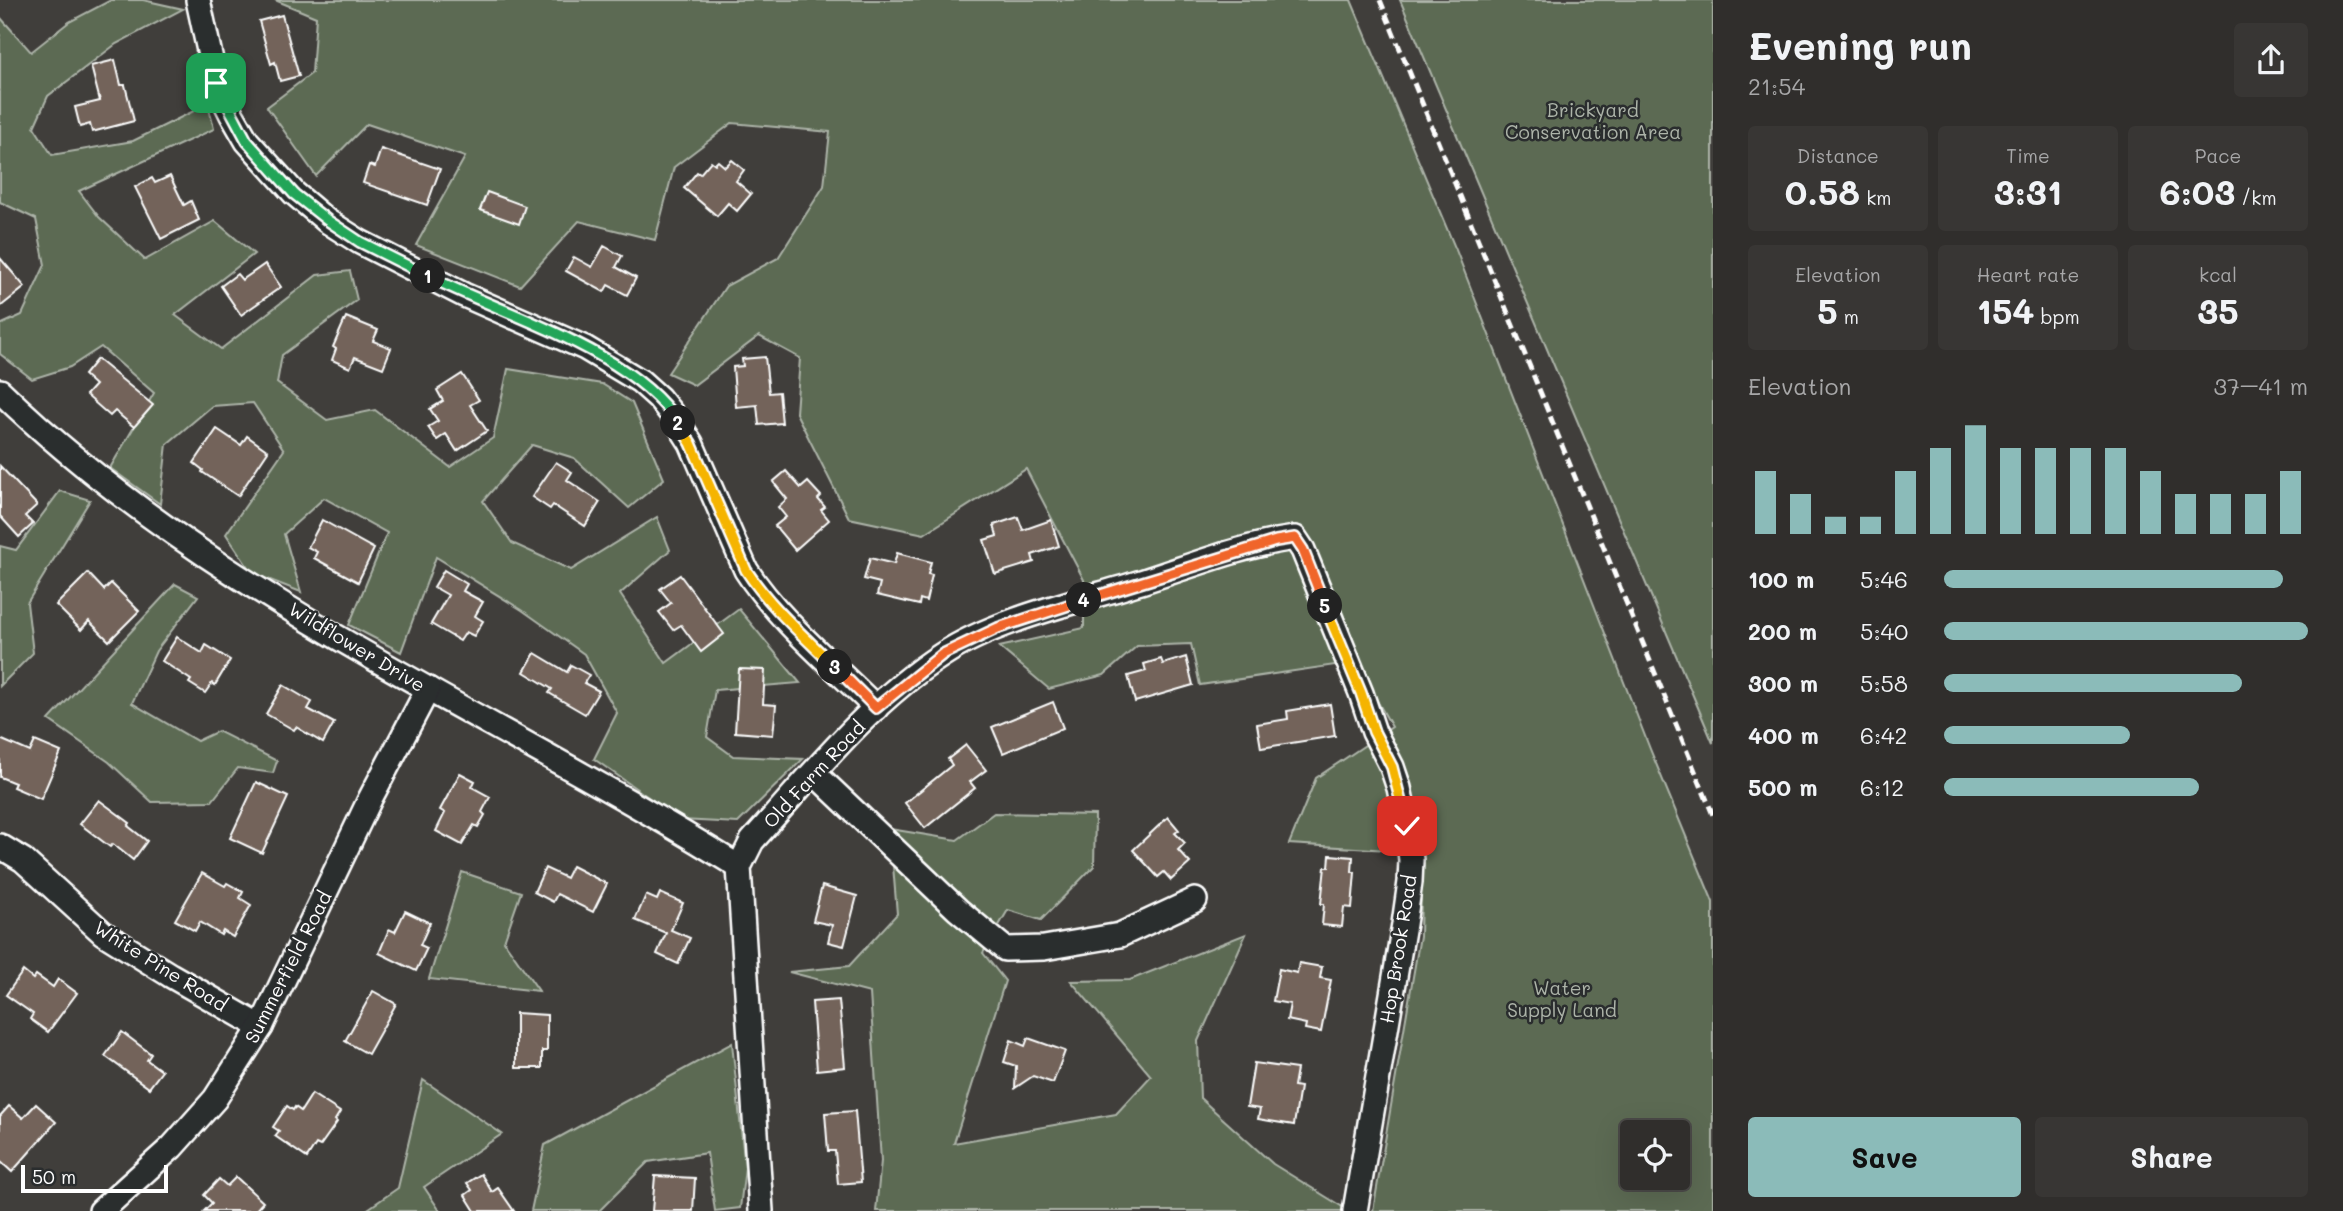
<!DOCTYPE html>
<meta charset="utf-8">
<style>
:root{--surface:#302e2c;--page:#383634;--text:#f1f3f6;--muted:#a8a8a9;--line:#4b4a48;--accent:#8bbbb9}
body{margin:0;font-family:Mali,sans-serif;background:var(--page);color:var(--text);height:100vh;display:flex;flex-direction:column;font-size:26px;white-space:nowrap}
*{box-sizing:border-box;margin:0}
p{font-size:23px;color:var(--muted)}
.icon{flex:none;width:38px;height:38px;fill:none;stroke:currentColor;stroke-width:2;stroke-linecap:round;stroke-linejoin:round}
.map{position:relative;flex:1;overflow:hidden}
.side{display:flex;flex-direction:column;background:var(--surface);width:630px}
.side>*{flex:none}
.buttons{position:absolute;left:1620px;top:1120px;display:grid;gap:14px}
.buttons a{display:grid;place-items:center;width:70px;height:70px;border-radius:7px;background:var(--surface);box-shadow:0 7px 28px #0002,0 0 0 2px var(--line);font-size:35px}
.scale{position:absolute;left:21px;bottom:18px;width:147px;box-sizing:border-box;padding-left:7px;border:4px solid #fff;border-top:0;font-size:19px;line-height:24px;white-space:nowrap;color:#fff;-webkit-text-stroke:5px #2a2d2e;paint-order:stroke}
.pin{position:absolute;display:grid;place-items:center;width:60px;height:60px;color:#fff;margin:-30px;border-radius:14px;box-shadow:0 4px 10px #0006}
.km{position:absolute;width:35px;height:35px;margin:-18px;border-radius:50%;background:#222;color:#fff;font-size:19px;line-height:35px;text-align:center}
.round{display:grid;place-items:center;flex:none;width:74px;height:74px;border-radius:7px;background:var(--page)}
.overview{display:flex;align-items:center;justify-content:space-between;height:119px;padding:0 35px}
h1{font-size:38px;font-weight:800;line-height:52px}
.metrics{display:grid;grid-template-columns:repeat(3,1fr);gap:10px;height:119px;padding:7px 35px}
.metrics div{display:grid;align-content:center;border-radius:7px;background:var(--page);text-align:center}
.metrics b{font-size:35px;font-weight:800}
.metrics small{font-size:19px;font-weight:400}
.metrics p{font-size:19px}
.chart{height:196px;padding:14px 35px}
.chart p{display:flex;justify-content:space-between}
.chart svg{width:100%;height:126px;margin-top:7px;stroke:var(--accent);stroke-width:6}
.button{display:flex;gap:14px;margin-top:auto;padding:14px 35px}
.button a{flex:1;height:80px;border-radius:7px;background:var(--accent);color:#111;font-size:28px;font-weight:800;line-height:80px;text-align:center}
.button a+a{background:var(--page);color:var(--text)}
ul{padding:0 35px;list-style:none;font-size:23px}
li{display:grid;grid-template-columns:112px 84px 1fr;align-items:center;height:52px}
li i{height:18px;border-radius:9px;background:var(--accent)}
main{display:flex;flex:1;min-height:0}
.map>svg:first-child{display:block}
.green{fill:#5b6a53;stroke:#adb4a9;stroke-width:2;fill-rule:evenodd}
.building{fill:#73645a;stroke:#fff;stroke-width:2}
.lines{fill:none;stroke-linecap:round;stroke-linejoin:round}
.minor-casing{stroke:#fff;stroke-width:28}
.minor{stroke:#2a2d2e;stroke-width:23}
.rail{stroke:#fff;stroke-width:5;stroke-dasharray:10 5;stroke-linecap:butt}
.split-1-casing{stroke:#fff;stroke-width:14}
.split-2-casing{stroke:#fff;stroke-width:14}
.split-3-casing{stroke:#fff;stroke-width:14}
.split-4-casing{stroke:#fff;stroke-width:14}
.split-5-casing{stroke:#fff;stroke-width:14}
.split-6-casing{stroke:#fff;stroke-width:14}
.split-1{stroke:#22a559;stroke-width:9}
.split-2{stroke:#22a559;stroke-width:9}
.split-3{stroke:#f5b400;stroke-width:9}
.split-4{stroke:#f0652b;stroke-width:9}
.split-5{stroke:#f0652b;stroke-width:9}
.split-6{stroke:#f5b400;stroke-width:9}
.labels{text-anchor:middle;stroke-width:5;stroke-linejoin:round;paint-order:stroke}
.park-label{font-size:19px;fill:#adb4a9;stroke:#2a2d2e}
.street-label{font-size:19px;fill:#fff;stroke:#2a2d2e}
</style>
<main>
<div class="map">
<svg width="1713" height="1211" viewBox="0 0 1713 1211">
<rect width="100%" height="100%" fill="#403e3b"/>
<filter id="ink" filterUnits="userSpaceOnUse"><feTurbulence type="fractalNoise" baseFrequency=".0143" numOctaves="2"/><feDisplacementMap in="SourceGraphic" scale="14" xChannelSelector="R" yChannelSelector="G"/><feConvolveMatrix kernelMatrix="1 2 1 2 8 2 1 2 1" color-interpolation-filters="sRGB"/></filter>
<g filter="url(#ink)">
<g class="green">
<polygon points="111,0 143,0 183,9 116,44 48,96 34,127 52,155 133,141 208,104 214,129 79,191 99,217 145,260 215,221 254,254 175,315 221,349 317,275 350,271 357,300 282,355 277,383 327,420 375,410 450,467 493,438 508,369 602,384 632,403 664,479 629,508 574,458 532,445 483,501 512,543 571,570 657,517 670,550 620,594 666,663 739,609 800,683 715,690 707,737 733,756 803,759 738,823 681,820 594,759 617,713 584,654 522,610 436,557 401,652 349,625 387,533 324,498 284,534 301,592 252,573 226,534 284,450 253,403 212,406 167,444 160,504 110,468 154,393 101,347 70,367 32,379 0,354 0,325 22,315 45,265 36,219 0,202 0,17 31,52 69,22"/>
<path d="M275,0H1351L1456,250L1650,749L1713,902V1211H1373L1420,936L1422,852L1289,844L1316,778L1392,727L1355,662L1200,685L1191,644L1137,646L1104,675L1049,689L999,647L1084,628V580L1026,469L924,534L849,518L796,413L800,358L759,336L694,385L668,373L726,286L778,258L824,186L830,132L732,123L674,167L655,240L579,221L520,286L416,245L465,157L367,124L316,176L267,107L312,73L316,17ZM1633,1132H1678V1178H1633Z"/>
<polygon points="1400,0 1713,0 1713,743"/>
<polygon points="60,491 90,500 27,603 33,653 0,686 0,546 16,550"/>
<polygon points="175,584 198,596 156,651 132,703 197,741 218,731 277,761 273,773 238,768 212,801 152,802 109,762 49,720"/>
<polygon points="994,813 1095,815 1094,866 1041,920 1008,910 983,953 1005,981 954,1143 1116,1114 1151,1076 1071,981 1130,980 1246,934 1198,1041 1200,1098 1273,1164 1349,1211 876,1211 881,1161 870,993 789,972 849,966 897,914 890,829 957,840"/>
<polygon points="462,872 521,892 504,941 539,991 429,979"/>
<polygon points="732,1043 745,1168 740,1208 715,1211 707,1153 648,1162 599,1211 531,1211 545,1145"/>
<polygon points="423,1080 502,1134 424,1187 440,1211 365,1211 398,1188"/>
</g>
<g class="building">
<polygon points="282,15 299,76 280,81 275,62 271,64 259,21"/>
<polygon points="115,60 121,85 125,85 134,121 92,132 90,124 80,127 75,107 100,101 91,66"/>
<polygon points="381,149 440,169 427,205 363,183 369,165 375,167"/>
<polygon points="732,160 744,170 736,181 751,194 737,211 728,203 717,216 684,188 697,172 700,174 711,161 715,164 718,161 725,167"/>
<polygon points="170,176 184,205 191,201 199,220 161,239 135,187 152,178 155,183"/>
<polygon points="487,192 525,206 519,224 480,210"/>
<polygon points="604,246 622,256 616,267 636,278 627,295 608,285 604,292 566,271 574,257 592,267"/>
<polygon points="0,258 25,287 0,307"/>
<polygon points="265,264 281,287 241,315 221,286 237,274 242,280"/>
<polygon points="346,317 378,330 373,341 391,348 383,368 355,357 350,368 332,360 336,349 333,347"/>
<polygon points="765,357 769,393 779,392 782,423 759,425 757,405 736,407 733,367 743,366 742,359"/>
<polygon points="97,359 153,405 134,427 115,411 110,416 86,395 95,385 84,375"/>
<polygon points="462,374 479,400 470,405 487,431 457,451 446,434 437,440 428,427 438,421 430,409 443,401 437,390"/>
<polygon points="217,429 241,445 247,436 268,451 238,496 202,472 203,470 194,463"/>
<polygon points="556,462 572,472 567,480 600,502 585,526 553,505 550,509 532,497"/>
<polygon points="0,466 37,505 25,516 33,524 19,537 0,516"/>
<polygon points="786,471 801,488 808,482 821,496 818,499 825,507 821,510 829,520 795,550 775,526 786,517 778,507 787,499 773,482"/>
<polygon points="1018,517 1023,530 1051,520 1059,546 1032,555 1034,562 995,574 984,540 997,536 994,525"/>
<polygon points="322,520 374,549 358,582 314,558 317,552 308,547"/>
<polygon points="897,553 931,562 928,574 932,575 926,601 920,599 919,605 877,595 880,583 864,579 870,558 894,564"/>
<polygon points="444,570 467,584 463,591 483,602 475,616 483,621 474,636 466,632 460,641 431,624 448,595 434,587"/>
<polygon points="88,573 104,590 111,583 139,611 109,641 89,621 81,630 56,605"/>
<polygon points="680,575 724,634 701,652 681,625 673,630 659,612 671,603 660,589"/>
<polygon points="177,637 202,653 206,645 230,660 215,685 212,683 205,693 189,683 191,680 162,661"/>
<polygon points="535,653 567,672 571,665 589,675 584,683 599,691 585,714 549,693 552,689 524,672"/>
<polygon points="1186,657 1193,685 1135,702 1128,676 1146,671 1144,664 1161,659 1163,664"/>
<polygon points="739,669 765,670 763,704 776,705 773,735 735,732"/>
<polygon points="283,685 312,702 308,709 334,723 323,743 296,727 294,730 266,714"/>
<polygon points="1053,702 1063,728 1003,753 992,727"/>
<polygon points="1330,704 1335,736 1261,748 1257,724 1288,719 1287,711"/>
<polygon points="0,739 30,752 35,741 61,752 41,799 13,787 15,783 0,777"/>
<polygon points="966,745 986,770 970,782 975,788 925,828 905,803 952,765 948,759"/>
<polygon points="460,773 475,781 472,787 490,797 482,812 485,815 478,827 474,825 462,845 436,831 445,813 440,810"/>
<polygon points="256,782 288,797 262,853 230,838"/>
<polygon points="99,800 130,823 128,826 147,841 133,860 113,844 110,847 80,824"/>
<polygon points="1168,817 1179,830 1175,833 1185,843 1178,850 1190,863 1171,880 1164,872 1158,877 1133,850"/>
<polygon points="1330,855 1353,857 1352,872 1355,872 1352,908 1344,907 1342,927 1322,925 1324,904 1321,904 1325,867 1329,867"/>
<polygon points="572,866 607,884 593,912 557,894 553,902 534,892 545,868 566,878"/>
<polygon points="202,873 225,886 227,883 243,892 240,898 251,905 233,937 223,931 221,935 200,922 195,931 175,920"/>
<polygon points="822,886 857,896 844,946 828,942 832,925 813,921"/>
<polygon points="660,893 683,903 671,930 690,938 678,964 657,954 666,933 635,920 646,895 657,900"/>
<polygon points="405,911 430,923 420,945 427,948 416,971 379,953 389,929 395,932"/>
<polygon points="1299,963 1322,967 1320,978 1331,980 1321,1032 1305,1029 1306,1024 1287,1020 1290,1004 1273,1001 1279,969 1297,973"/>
<polygon points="23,971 33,979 36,975 53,987 58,979 77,993 48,1032 30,1019 33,1014 6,995"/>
<polygon points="373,991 396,1004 368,1054 345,1041"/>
<polygon points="839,1000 845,1067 817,1070 812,1002"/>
<polygon points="516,1013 547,1015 547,1051 542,1051 542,1068 516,1068"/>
<polygon points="122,1032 151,1054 147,1060 162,1071 149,1088 105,1056"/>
<polygon points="1028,1038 1065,1051 1053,1083 1033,1076 1015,1088 1016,1066 1004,1062 1011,1040 1025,1046"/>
<polygon points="1254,1063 1297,1069 1294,1086 1300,1087 1294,1125 1258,1119 1260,1109 1247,1107"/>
<polygon points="312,1094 340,1112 335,1120 337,1122 320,1146 316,1144 307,1158 275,1136 279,1131 273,1127 287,1106 293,1110 295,1107 301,1111"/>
<polygon points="36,1104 56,1122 12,1172 0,1161 0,1116 9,1106 23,1118"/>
<polygon points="855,1111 861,1182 838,1184 835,1151 828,1151 825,1113"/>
<polygon points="481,1174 492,1192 498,1188 514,1211 475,1211 465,1195 472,1190 467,1183"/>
<polygon points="655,1176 695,1178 693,1211 652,1211"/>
<polygon points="236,1177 263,1202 255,1211 204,1211 212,1203 204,1195 219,1179 227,1186"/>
</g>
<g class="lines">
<g class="minor-casing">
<g id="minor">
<path d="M198,0L216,83L232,115L247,141L294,193L327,221L360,242L464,295L585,348L640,381L659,398L675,418L691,443L746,570C778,620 833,665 876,708"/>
<path d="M0,391C212,597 491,712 739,867"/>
<polyline points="814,773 958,910 1005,949 1044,948 1120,935 1195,900"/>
<polyline points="0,846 23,860 103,933 170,975 261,1027"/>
<polyline points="101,1211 172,1147 215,1099 261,1027 370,799 428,689"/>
<path d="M761,1211L739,867L752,841C811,776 868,703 942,655C994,620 1080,601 1141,582C1191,566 1243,545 1295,538L1303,550L1361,693L1374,732L1392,767L1399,788L1407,826L1411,860L1410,882L1404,924L1355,1211"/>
</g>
</g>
<use href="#minor" class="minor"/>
<polyline class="rail" points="1380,0 1713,815"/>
</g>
</g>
<g class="lines" filter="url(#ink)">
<g class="split-1-casing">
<polyline id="split-1" points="216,83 247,141 294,194 327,220 360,242 428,276"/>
</g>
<g class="split-2-casing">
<path id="split-2" d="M428,276C504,315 633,351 678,423"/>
</g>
<g class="split-3-casing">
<path id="split-3" d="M678,423L691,443L746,570C770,607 804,636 835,667"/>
</g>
<g class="split-4-casing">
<polyline id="split-4" points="835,667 876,708 943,654 998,628 1084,600"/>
</g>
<g class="split-5-casing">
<polyline id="split-5" points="1084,600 1276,541 1295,538 1303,550 1325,606"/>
</g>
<g class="split-6-casing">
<polyline id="split-6" points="1325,606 1361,693 1374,732 1392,767 1407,826"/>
</g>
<use href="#split-1" class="split-1"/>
<use href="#split-2" class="split-2"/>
<use href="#split-3" class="split-3"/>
<use href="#split-4" class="split-4"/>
<use href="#split-5" class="split-5"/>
<use href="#split-6" class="split-6"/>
</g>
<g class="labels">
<g class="park-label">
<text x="1593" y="117">Brickyard<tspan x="1593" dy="22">Conservation Area</tspan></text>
<text x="1562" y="995">Water<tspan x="1562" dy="22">Supply Land</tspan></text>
</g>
<g class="street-label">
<text transform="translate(357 647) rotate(31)" y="7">Wildflower Drive</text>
<text transform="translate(814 774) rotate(-47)" y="7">Old Farm Road</text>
<text transform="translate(1398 949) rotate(-81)" y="7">Hop Brook Road</text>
<text transform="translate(161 966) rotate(32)" y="7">White Pine Road</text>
<text transform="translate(288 967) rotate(-63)" y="7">Summerfield Road</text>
</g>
</g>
</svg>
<div class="buttons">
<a><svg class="icon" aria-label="locate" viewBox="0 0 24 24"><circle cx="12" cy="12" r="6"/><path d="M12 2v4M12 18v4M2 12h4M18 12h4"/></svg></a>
</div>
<div class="scale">50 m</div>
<div class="pin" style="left:216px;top:83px;background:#1e9e55"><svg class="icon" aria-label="arrive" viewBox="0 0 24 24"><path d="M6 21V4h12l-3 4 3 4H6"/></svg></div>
<div class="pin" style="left:1407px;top:826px;background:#d93025"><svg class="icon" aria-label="check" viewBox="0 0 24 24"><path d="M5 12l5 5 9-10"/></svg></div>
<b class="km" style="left:428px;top:276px">1</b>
<b class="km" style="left:678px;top:423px">2</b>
<b class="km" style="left:835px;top:667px">3</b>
<b class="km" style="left:1084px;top:600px">4</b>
<b class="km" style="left:1325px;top:606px">5</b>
</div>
<section class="side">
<div class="overview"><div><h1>Evening run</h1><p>21:54</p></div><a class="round"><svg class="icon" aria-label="share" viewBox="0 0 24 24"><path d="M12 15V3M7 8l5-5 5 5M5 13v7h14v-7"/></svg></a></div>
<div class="metrics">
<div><p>Distance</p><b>0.58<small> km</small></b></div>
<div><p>Time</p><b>3:31</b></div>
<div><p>Pace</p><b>6:03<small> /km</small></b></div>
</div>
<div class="metrics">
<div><p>Elevation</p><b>5<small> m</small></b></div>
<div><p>Heart rate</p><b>154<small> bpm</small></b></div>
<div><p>kcal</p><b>35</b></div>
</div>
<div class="chart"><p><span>Elevation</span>37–41 m</p>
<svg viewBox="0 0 160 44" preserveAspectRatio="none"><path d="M5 44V22M15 44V30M25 44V38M35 44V38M45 44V22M55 44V14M65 44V6M75 44V14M85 44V14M95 44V14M105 44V14M115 44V22M125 44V30M135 44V30M145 44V30M155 44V22"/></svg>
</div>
<ul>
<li><b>100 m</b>5:46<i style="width:93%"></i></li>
<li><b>200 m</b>5:40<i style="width:100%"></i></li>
<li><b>300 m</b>5:58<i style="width:82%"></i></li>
<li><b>400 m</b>6:42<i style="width:51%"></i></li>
<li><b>500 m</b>6:12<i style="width:70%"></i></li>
</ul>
<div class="button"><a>Save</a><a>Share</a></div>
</section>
</main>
